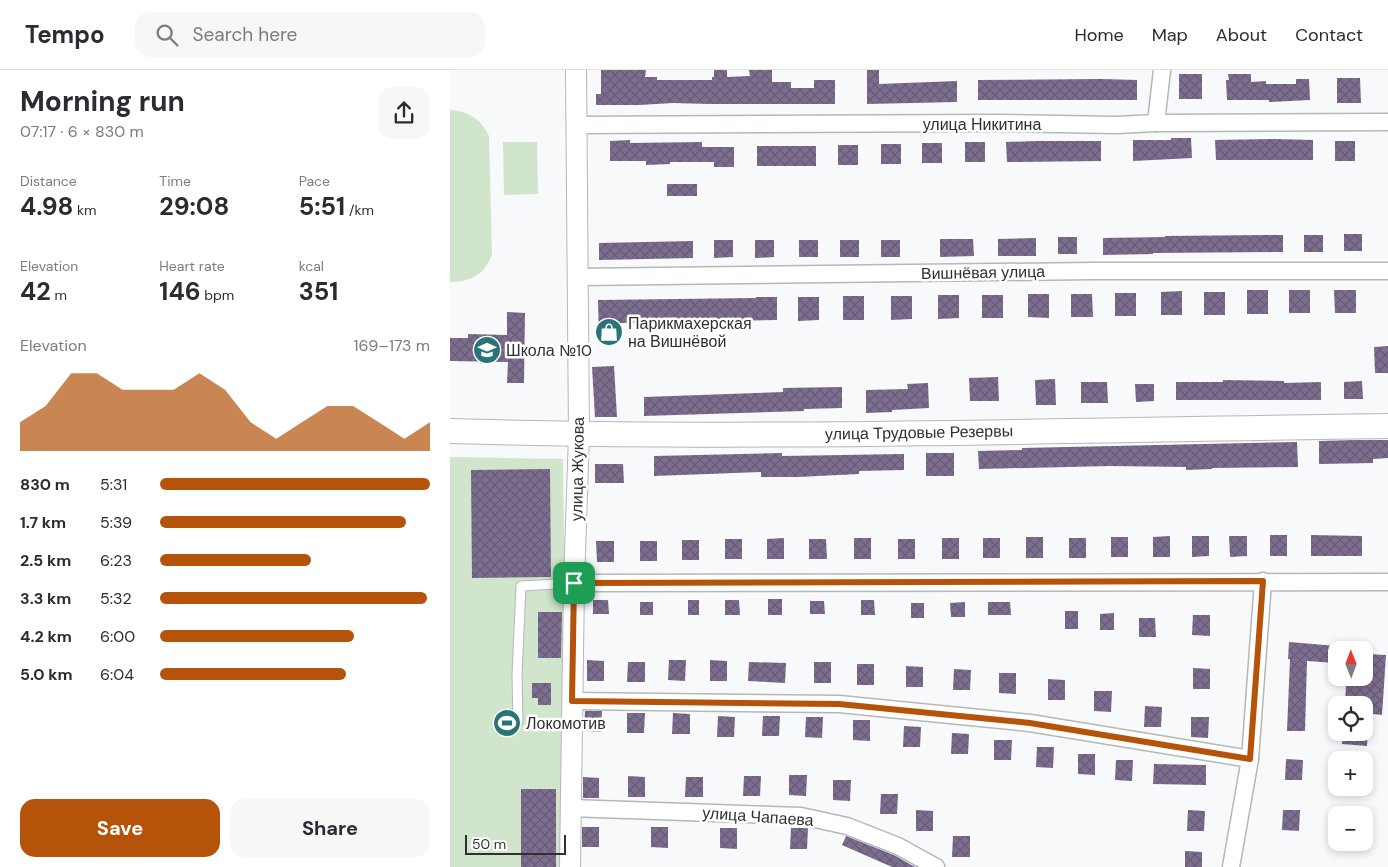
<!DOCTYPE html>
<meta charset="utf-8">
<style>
:root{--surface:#fff;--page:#f7f7f7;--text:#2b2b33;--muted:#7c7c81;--line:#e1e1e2;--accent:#b45309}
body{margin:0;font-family:"DM Sans",sans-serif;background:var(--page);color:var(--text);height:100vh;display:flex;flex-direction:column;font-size:19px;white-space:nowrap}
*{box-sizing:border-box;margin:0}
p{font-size:16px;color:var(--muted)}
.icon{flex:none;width:28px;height:28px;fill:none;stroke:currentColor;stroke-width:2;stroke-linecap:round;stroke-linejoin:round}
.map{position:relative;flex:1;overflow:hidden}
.sheet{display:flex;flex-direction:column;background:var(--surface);width:450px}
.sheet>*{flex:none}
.needle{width:32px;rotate:359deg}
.fabs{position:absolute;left:878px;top:571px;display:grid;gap:10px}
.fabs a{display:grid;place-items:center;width:45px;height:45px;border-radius:10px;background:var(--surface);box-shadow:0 2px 8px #0003;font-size:25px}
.scale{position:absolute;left:15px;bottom:12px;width:101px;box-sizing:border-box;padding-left:5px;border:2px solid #303030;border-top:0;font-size:14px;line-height:18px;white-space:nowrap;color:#303030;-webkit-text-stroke:4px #fff;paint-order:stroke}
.pin{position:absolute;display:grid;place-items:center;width:42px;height:42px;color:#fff;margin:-21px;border-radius:10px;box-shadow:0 2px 8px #0006}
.round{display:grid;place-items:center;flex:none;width:52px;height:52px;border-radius:15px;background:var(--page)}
.head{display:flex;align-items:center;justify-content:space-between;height:85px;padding:0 20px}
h1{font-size:28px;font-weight:700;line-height:38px}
.metrics{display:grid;grid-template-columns:repeat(3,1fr);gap:8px;height:85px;padding:5px 20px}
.metrics div{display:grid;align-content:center}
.metrics b{font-size:25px;font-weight:700}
.metrics small{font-size:14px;font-weight:400}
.metrics p{font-size:14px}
.chart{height:140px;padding:10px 20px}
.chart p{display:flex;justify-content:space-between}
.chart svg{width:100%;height:90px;margin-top:5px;fill:var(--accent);opacity:.7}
.button{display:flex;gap:10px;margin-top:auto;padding:10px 20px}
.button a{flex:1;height:58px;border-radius:15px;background:var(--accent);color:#fff;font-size:20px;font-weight:700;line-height:58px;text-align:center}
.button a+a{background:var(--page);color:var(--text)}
ul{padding:0 20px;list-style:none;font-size:16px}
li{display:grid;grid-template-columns:80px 60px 1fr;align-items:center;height:38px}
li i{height:12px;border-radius:6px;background:var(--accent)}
header{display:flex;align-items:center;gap:30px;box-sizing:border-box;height:70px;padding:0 25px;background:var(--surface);border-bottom:1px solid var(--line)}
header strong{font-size:24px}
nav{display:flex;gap:28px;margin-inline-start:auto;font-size:18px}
.search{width:350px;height:45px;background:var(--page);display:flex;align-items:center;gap:12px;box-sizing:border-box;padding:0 18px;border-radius:15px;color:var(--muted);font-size:19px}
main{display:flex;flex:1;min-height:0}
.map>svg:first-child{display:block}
.grass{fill:#d0e5cb}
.building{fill:url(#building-cross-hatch)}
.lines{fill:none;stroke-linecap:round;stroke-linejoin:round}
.service-casing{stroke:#b6b7b8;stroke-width:11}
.minor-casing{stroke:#b6b7b8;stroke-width:19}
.tertiary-casing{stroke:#b6b7b8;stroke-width:22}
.secondary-casing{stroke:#b6b7b8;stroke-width:26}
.service{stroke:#fff;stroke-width:9}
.minor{stroke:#fff;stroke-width:16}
.tertiary{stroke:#fff;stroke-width:20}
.secondary{stroke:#fff;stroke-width:24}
.route-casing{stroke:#fff;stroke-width:10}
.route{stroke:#b45309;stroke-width:6}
.labels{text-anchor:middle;stroke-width:5;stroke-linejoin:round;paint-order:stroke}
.street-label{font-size:16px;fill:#303030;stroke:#fff}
.poi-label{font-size:16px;fill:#303030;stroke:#fff;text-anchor:start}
</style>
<header>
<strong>Tempo</strong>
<div class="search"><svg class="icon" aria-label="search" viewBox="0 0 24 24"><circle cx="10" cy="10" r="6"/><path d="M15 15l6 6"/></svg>Search here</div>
<nav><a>Home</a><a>Map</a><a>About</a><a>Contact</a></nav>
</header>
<main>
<section class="sheet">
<div class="head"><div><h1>Morning run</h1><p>07:17 · 6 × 830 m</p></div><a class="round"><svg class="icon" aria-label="share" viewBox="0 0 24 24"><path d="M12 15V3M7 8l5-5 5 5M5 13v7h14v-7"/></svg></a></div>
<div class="metrics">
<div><p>Distance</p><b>4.98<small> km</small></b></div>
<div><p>Time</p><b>29:08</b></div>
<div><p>Pace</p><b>5:51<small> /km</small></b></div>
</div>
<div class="metrics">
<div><p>Elevation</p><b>42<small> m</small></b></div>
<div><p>Heart rate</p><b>146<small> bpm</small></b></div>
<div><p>kcal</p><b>351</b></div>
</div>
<div class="chart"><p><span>Elevation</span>169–173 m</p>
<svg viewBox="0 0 160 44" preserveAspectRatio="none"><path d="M0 44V30L10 22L20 6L30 6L40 14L50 14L60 14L70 6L80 14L90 30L100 38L110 30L120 22L130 22L140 30L150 38L160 30V44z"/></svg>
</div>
<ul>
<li><b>830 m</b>5:31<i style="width:100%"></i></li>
<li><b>1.7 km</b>5:39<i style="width:91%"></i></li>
<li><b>2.5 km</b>6:23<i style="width:56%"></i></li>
<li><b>3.3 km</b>5:32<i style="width:99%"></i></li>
<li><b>4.2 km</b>6:00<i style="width:72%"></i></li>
<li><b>5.0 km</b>6:04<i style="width:69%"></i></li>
</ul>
<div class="button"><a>Save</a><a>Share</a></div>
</section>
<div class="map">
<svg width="938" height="797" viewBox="0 0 938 797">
<defs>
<pattern id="building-cross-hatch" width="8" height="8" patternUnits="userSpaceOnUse" patternTransform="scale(1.25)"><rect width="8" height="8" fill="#7d6e8f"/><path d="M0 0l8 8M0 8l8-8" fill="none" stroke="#675b75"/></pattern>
</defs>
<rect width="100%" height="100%" fill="#f8f9fa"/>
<g class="grass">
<path d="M0,40C18,41 31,49 39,66L42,184C35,204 21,212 0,212Z"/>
<polygon points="53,72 87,72 88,124 54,125"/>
<polygon points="0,387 113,389 115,542 112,797 0,797"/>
</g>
<g class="building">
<polygon points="151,0 196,0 195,7 207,7 207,10 262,10 262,7 264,7 264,0 277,0 277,7 300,6 299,0 322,0 322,12 341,12 341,18 364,18 364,10 385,10 385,34 259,34 223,33 189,35 146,35 146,24 151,24"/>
<polygon points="417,0 429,0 429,14 507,11 507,32 417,34"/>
<rect x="729" y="4" width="23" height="25"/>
<polygon points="778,4 801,4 801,12 816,11 816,14 846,14 846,9 859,9 860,30 819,32 819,30 777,30 776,10 779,10"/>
<polygon points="887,8 910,8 911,33 887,33"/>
<polygon points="652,9 687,10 687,30 528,30 528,10"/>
<polygon points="721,68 741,68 742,88 683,91 683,70 721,70"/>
<polygon points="825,69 863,70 863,90 766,90 765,70"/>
<polygon points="180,70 180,73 252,72 252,77 284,77 284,97 264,97 264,92 220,92 220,94 196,95 196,91 160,91 160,71"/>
<polygon points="587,71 651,71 651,91 557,92 556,72"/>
<rect x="885" y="71" width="20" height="20"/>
<rect x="515" y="72" width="20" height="20"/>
<rect x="472" y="73" width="20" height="20"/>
<rect x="431" y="74" width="20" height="20"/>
<rect x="388" y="75" width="20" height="20"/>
<rect x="307" y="76" width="59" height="20"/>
<rect x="217" y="114" width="30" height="12"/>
<rect x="894" y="164" width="18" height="17"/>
<polygon points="815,165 833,165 833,182 703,183 703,184 653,185 653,168 715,167 715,166"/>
<rect x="854" y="165" width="19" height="17"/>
<rect x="608" y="167" width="19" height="17"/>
<polygon points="586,168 586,186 548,186 548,169"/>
<polygon points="490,169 523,169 524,186 490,187"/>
<polygon points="264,170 283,170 283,187 264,188"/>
<polygon points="305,170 324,170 324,187 305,188"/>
<rect x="349" y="170" width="19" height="17"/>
<rect x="390" y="170" width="19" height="17"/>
<rect x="431" y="170" width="19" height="17"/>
<polygon points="243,171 243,188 149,190 149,173"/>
<rect x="797" y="220" width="21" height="24"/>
<rect x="839" y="220" width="21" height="23"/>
<polygon points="884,220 906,220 906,243 885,243"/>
<polygon points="732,221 732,245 711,245 711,222"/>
<rect x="754" y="222" width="21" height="23"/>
<rect x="665" y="223" width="21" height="23"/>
<polygon points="578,224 599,224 599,248 578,247"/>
<polygon points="621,224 642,224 643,247 621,247"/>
<polygon points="488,225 509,225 509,248 488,249"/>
<rect x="532" y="225" width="21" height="23"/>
<rect x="393" y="226" width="21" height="24"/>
<polygon points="441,226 462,226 462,249 441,250"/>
<polygon points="306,227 327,227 327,250 170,253 169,267 149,267 148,230 306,228"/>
<polygon points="348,227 369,227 369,250 348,251"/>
<polygon points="57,242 75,243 74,313 57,313 58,292 0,291 0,268 18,268 18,264 57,265"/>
<polygon points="938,276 938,303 925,303 924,277"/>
<polygon points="164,296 167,347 145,347 142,297"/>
<polygon points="548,307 549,331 520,331 519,308"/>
<polygon points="605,309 606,335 586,335 585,310"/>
<polygon points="773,310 834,311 834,313 871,312 871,330 726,330 726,312 773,312"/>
<polygon points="912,311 913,329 894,329 894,312"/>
<polygon points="631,312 657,312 658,333 631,333"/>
<polygon points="478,313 479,338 442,340 442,342 416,343 416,320 458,319 457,314"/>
<polygon points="685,314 704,314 704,331 686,332"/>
<polygon points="392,317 392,338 354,339 354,341 194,346 194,327 333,322 333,318"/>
<polygon points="905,370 938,370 938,388 923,389 923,393 869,394 869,371"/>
<polygon points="847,372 848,397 762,398 762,399 736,400 736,397 660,396 529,399 528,381 572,380 572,378"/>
<polygon points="332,383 332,386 454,384 454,400 409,401 409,404 348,407 311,407 311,402 204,406 204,386"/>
<rect x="476" y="383" width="28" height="23"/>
<polygon points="145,394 173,394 174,413 145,413"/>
<polygon points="100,399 101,507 22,508 21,400"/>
<rect x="820" y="465" width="17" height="21"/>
<polygon points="861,465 912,466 912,486 861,486"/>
<polygon points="720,466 720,487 703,487 703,467"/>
<polygon points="742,466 759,466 759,486 742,487"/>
<polygon points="779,466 797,466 797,486 780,487"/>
<rect x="576" y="467" width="17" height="21"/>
<rect x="661" y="467" width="17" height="20"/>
<polygon points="334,468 334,489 317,489 317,469"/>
<rect x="404" y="468" width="17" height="21"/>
<rect x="492" y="468" width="17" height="21"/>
<rect x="533" y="468" width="17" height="20"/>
<rect x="619" y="468" width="17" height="20"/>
<rect x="275" y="469" width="17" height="20"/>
<polygon points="359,469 376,469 377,489 359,489"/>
<rect x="448" y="469" width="17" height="20"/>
<rect x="232" y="470" width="17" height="20"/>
<polygon points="146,471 164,471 164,492 147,492"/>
<rect x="190" y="471" width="17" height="20"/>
<rect x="318" y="529" width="14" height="16"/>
<polygon points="143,530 158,530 159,544 143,544"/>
<rect x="238" y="530" width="11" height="15"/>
<polygon points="275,530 289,530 290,545 275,545"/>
<polygon points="411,530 424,530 425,545 411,545"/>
<polygon points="360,531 374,531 375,544 360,544"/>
<rect x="190" y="532" width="13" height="13"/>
<polygon points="515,532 515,547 501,547 500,533"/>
<polygon points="538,532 560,532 561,545 538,545"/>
<rect x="461" y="533" width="13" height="15"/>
<rect x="615" y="541" width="13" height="18"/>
<polygon points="88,542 112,542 111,588 88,588"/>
<polygon points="664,543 664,560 650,560 650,544"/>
<polygon points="743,545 760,545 760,566 742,565"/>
<polygon points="689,548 705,548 706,567 689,567"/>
<polygon points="839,572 886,576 886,593 857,591 855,661 837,661 840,589 838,589"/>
<polygon points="914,584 936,585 932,645 914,643 914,635 895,635 896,614 912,615 912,608 914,608"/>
<polygon points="137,590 154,591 154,611 137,611"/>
<polygon points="219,590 236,590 235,611 218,610"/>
<polygon points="260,590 277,591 277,611 260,611"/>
<polygon points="178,592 195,592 195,612 177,612"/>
<polygon points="299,592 336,593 335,613 298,611"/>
<rect x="364" y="592" width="17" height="21"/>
<rect x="407" y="594" width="17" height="21"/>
<polygon points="456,596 473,597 473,617 456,617"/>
<polygon points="743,598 760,599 760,619 743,619"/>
<polygon points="504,599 521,600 520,620 503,620"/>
<polygon points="549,603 566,603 566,624 549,623"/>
<polygon points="598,609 615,610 615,630 598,630"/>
<polygon points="82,613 101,613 101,635 88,635 88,628 82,628"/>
<polygon points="644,621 662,621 661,642 644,641"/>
<polygon points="695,636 712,637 711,657 694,657"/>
<polygon points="135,641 152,641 151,662 134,661"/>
<polygon points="177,643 195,643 194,663 177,663"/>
<polygon points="223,643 240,644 240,664 222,664"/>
<polygon points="268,646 285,647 284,667 267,667"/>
<polygon points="313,646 330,646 329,666 312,666"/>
<polygon points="356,647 373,647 372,668 355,667"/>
<polygon points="741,647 759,647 758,668 741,667"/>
<polygon points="403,650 420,650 420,671 403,670"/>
<polygon points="454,656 471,657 470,677 453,677"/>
<polygon points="893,662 918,662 917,676 892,674"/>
<polygon points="502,663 519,664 518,684 501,684"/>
<polygon points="544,670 562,670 561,690 544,690"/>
<polygon points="587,677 604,677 603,698 586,697"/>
<polygon points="628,684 645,684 645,705 628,704"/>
<polygon points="836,689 853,690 852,710 835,710"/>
<polygon points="666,690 683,690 682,711 665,710"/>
<polygon points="704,694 756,695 756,715 703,714"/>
<polygon points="339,705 357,705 356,726 339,725"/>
<polygon points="178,706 195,707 195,727 178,727"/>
<polygon points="294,706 311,706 310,726 293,726"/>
<polygon points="133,707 149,708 149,728 133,728"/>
<polygon points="236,707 253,707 253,727 235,727"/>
<polygon points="383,710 401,710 400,731 383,730"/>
<rect x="71" y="719" width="35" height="78"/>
<polygon points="431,724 448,724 447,744 430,744"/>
<polygon points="466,740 483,741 483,761 466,761"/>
<polygon points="738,740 755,741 754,761 737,761"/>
<polygon points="833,740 850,740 849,761 832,760"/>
<rect x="132" y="757" width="17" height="20"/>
<polygon points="201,757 218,757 218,778 201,777"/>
<polygon points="270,758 287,758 287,779 270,778"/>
<polygon points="341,758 358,758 357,779 340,779"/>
<polygon points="396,766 444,785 465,797 442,797 392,775"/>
<polygon points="503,766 520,766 520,787 502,787"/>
<polygon points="735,781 752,782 752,797 735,797"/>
</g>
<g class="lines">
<g class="service-casing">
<polyline id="service" points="68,651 67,605 71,516 124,513"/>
</g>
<g class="minor-casing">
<g id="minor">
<polyline points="706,53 712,0"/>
<polyline points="126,55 546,53 666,55 706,53 938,52"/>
<polyline points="128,207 642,201 938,201"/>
<polyline points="124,513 938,512"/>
<polyline points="122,631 389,634 580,653 800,689"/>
<polyline points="120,738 351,746 397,756 448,776 486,797"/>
<polyline points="781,797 800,689 813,511"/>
</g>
</g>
<g class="tertiary-casing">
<polyline id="tertiary" points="120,797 124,513 129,365 126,0"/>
</g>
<g class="secondary-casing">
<path id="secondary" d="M0,361C312,370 625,360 938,356"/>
</g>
<use href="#service" class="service"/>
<use href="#minor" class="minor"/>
<use href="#tertiary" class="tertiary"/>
<use href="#secondary" class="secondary"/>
</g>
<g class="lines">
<g class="route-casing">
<polygon id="route" points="813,511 800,689 580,653 389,634 122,631 124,513"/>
</g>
<use href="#route" class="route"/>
</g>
<defs>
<g id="shop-disc" transform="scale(1.4375)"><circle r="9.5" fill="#2a7478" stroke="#fff"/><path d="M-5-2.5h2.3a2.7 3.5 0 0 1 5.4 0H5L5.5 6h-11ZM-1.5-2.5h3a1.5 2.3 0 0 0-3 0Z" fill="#fff"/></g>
<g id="school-disc" transform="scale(1.4375)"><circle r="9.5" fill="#2a7478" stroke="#fff"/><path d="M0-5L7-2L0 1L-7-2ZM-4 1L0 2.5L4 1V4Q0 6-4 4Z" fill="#fff"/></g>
<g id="stadium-disc" transform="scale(1.4375)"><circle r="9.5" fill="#2a7478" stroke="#fff"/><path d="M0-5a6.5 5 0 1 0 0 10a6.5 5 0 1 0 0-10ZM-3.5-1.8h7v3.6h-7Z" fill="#fff"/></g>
</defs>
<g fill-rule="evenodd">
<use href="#shop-disc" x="159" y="262"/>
<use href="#school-disc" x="37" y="280"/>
<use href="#stadium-disc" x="57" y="653"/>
</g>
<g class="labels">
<g class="street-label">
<text x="532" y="60">улица Никитина</text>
<text transform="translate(533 202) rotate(-1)" y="6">Вишнёвая улица</text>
<text transform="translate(469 362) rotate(-1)" y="6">улица Трудовые Резервы</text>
<text transform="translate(127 399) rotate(-89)" y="6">улица Жукова</text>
<text transform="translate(308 746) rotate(4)" y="6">улица Чапаева</text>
</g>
<g class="poi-label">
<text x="178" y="259">Парикмахерская<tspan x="178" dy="18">на Вишнёвой</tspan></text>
<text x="56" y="286">Школа №10</text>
<text x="76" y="659">Локомотив</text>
</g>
</g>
</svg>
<div class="fabs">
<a><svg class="needle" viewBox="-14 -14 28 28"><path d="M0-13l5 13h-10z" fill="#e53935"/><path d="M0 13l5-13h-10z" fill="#7c7c81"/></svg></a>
<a><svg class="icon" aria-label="locate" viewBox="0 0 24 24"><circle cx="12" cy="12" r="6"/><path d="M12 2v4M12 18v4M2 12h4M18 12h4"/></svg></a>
<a>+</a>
<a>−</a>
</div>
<div class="scale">50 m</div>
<div class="pin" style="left:124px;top:513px;background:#1e9e55"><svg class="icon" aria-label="arrive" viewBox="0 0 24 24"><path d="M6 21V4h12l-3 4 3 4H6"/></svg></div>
</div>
</main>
